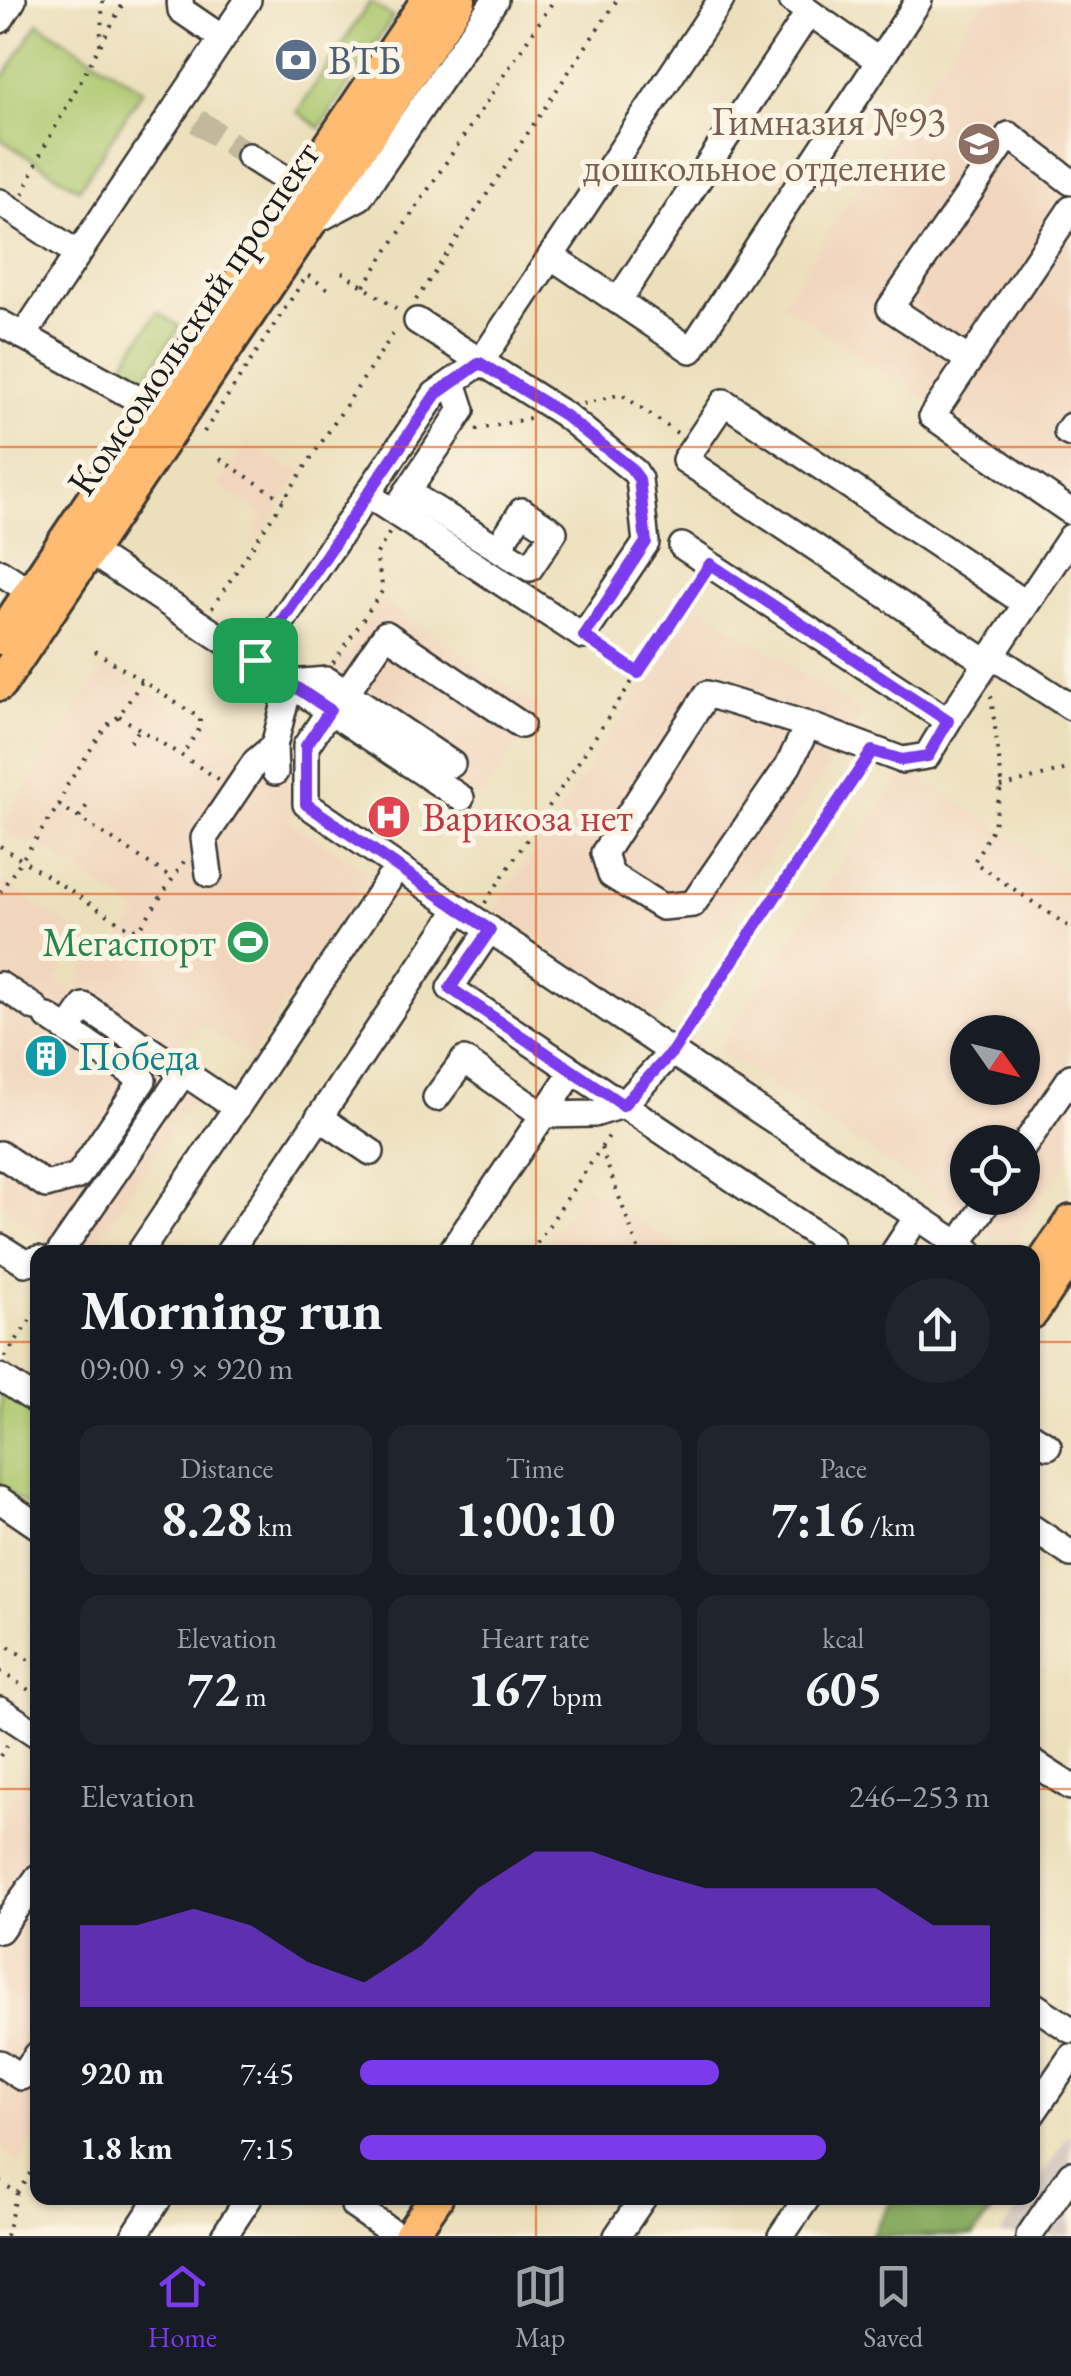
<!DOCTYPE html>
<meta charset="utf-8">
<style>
:root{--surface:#171b24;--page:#20242c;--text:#f1f3f6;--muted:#9ea1a6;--line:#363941;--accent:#7c3aed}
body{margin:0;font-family:"EB Garamond",serif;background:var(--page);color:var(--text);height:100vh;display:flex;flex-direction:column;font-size:38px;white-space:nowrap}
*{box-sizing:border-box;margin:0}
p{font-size:32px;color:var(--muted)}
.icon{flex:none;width:55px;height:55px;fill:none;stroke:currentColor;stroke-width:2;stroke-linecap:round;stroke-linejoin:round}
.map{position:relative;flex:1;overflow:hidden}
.details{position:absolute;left:30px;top:1245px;width:1010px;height:960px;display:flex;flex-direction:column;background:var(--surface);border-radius:20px;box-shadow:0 2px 8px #0004}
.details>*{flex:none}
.needle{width:65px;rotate:124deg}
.controls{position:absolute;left:950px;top:1015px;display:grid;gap:20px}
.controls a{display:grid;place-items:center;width:90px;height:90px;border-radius:50%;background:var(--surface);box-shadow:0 2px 8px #0004;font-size:50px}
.pin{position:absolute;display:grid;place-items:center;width:85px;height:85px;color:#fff;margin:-42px;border-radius:20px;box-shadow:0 5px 15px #0006}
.round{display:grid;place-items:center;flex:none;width:105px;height:105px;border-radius:52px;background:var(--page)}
.summary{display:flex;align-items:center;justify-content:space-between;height:170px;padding:0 50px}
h1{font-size:55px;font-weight:700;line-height:75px}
.figures{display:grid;grid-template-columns:repeat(3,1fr);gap:15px;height:170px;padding:10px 50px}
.figures div{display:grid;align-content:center;border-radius:20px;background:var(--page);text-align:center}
.figures b{font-size:50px;font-weight:700}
.figures small{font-size:28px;font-weight:400}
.figures p{font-size:28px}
.chart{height:280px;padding:20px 50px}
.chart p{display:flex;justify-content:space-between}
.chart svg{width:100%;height:180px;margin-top:10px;fill:var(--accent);opacity:.7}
ul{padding:0 50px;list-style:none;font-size:32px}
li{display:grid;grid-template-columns:160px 120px 1fr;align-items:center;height:75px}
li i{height:25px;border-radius:12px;background:var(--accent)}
.tabs{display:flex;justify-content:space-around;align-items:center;height:140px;border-top:2px solid var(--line);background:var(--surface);font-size:28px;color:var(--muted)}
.tabs a{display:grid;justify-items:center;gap:5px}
.tabs .current{color:var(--accent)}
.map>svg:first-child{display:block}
.built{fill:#f1d5bd;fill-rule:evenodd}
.industrial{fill:#cec1ba}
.green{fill:#adc86f;stroke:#647246;stroke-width:2.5}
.forest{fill:#8aac62;stroke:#53643f;stroke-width:2.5}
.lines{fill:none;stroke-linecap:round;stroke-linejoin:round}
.minor-tunnel{stroke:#c2b89c;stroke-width:25;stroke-dasharray:25 12;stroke-linecap:butt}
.minor-casing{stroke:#3b3934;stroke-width:30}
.major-casing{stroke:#3b3934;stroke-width:38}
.path{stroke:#3b3934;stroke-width:4;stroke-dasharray:2.5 8;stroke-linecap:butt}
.minor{stroke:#fff;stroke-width:25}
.major{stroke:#febb71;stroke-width:32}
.route-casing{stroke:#fff;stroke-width:20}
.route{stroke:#7c3aed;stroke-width:12}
.grid{fill:none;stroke:#d4530e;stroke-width:2.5;stroke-opacity:0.55}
.labels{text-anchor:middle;stroke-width:10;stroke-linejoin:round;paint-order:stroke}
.service-label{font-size:40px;fill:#4e5e75;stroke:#fcf5e5;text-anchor:start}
.education-label{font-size:40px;fill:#785e54;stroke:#fcf5e5;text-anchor:end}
.street-label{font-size:40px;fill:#1c1c1c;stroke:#fcf5e5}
.health-label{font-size:40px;fill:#be3a42;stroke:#fcf5e5;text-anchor:start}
.leisure-label{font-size:40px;fill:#27864d;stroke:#fcf5e5;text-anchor:end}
.culture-label{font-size:40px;fill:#0d838f;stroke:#fcf5e5;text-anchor:start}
</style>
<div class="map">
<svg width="1071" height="2236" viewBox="0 0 1071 2236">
<rect width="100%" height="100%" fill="#fcf5e5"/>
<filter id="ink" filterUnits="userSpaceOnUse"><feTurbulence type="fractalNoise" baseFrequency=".01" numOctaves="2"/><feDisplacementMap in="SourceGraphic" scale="20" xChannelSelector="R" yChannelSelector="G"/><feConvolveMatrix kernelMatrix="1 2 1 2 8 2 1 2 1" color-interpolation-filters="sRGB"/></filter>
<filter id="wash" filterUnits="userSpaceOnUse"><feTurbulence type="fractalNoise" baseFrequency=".0048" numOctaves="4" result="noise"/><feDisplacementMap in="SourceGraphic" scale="40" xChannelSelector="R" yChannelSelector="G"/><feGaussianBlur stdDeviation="2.25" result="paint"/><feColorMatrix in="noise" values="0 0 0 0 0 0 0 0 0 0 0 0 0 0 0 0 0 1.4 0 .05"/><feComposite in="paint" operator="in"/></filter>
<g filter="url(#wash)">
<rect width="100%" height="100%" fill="#ecdfbc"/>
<g class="built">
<polygon points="984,0 1064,0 1071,5 1071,496 782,303"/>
<polygon points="247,443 290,470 306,466 253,548 261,513 219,486"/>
<polygon points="381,600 542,709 482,798 321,690"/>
<polygon points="698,604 863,714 659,1020 494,910"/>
<polygon points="107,664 191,719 208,716 224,726 218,735 263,765 287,766 292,822 370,874 250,1056 198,1022 176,1054 78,990 84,967 111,955 140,912 31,839 26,844 0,826"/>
<path d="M906,767L1071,877V1156L1010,1246L718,1049ZM968,1032H1022V1088H968ZM968,1142H1022V1198H968Z"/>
<polygon points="0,880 84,936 56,980 206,1080 90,1252 69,1252 0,1206"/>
<polygon points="586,1186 685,1252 541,1252"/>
<polygon points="37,1759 37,2137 20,2163 0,2149 0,1814"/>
</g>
<polygon class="industrial" points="1071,2132 1071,2236 1000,2236 1026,2198 1032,2198 1033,2188"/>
<g class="green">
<polygon points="370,2 393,17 320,128 297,112"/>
<polygon points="38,23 143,90 79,189 0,139 0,83"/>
<polygon points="158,312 180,327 142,383 120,368"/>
<polygon points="0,1387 37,1412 37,1512 0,1487"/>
</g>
<polygon class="forest" points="893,2198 1000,2198 974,2236 871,2236"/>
</g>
<g filter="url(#ink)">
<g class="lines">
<polyline class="minor-tunnel" points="197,121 249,156"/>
<g class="minor-casing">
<g id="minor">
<polyline points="180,0 181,10 222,38"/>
<polyline points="792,0 879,61"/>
<polyline points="0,20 13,0"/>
<polyline points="249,156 301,189"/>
<polyline points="0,202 78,254"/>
<polyline points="1071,209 932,416 1071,512"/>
<polyline points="311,223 360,197 495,0"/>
<polyline points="551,256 691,350 919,0"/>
<polyline points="618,301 809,12"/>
<polyline points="0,323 154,408"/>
<polyline points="23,336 248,0"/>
<polyline points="969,360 890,308 1009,135 1071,182"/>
<polyline points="1071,426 1067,432 1071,434"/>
<polyline points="407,492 530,568 554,532 522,511 498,548"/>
<polyline points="368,495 583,636 646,543 639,479 635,472 565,415 417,321"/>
<polyline points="400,503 462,410 453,382"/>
<polyline points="682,546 948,721"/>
<polyline points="88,550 255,661 435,394 480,363 721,0"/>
<polyline points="0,572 31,592"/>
<polyline points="991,655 1071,707"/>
<polyline points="255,661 461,798"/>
<polyline points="986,662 685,460 724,402 1025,603"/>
<polyline points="346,693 386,634 521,725"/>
<polyline points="330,710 306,746 306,804 459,909"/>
<polyline points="808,725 788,766 693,904 662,907 611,875 604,853 707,694 808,725 902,760 927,756 948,721 1071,537"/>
<polyline points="275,772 274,746 290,683 327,680 452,764"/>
<polyline points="209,874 204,838 256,761 274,746"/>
<polyline points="490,929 450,988 830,1244 824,1252"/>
<polyline points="0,985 35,1008"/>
<polyline points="68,1029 84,1006 237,1108"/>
<polyline points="436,1098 464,1060 543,1115 594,1114 623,1105 672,1052"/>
<polyline points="319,1117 371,1152"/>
<polyline points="1022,1149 1071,1077"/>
<polyline points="0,1154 46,1185 78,1176 143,1080 48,1017"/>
<polyline points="958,1245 990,1198"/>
<polyline points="0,1247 25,1263 38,1259"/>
<polyline points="60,1252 184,1072"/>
<polyline points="140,1252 388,881"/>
<polyline points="229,1252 459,909 970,1252"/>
<polyline points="451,1252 573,1071"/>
<polyline points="894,1252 917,1217"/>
<polyline points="0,1377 38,1402"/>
<polyline points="1032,1436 1048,1446"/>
<polyline points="0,1500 38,1526"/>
<polyline points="1032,1528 1071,1554"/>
<polyline points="0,1710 38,1735"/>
<polyline points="1032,1762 1071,1787"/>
<polyline points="0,1930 38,1877"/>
<polyline points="1032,2004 1071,2030"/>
<polyline points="0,2063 21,2077 38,2054"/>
<polyline points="1032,2114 1071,2057"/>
<polyline points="359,2198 354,2206 392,2232"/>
<polyline points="134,2236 159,2198"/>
<polyline points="224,2236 249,2198"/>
<polyline points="617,2236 643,2198"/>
<polyline points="781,2236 807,2198"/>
<polyline points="1029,2236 1071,2174"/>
</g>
</g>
<g class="major-casing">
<g id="major">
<polyline points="0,638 428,0"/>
<polyline points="0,684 459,0"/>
<polyline points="1040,1268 1071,1222"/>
<polyline points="1032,1312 1071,1254"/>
<polyline points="410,2236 436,2198"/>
</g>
</g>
<g class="path">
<polyline points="100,45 103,0"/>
<polyline points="23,194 41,153 125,0"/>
<polyline points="342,272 400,311"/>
<polyline points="364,286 554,0"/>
<polyline points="416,300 617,0"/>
<polyline points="583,404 621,394 680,435"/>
<polyline points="476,430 530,418"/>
<polyline points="204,432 307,275 330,290"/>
<polyline points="220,459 283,500"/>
<polyline points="212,608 397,328"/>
<polyline points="600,647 637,673"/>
<polyline points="95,651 200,718 200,728 182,755"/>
<polyline points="333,663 383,590 376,555 390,532"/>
<polyline points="991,696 1002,782 994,825 974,862 1071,928"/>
<polyline points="119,716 220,780"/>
<polyline points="130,742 139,730"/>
<polyline points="1001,787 1071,768"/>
<polyline points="59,805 172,878"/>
<polyline points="79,817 90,801"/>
<polyline points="0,846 130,929 140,928 185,860"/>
<polyline points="0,892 59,805 66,787 106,726 119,716 142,681"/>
<polyline points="485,903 698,582"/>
<polyline points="684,1035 861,768"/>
<polyline points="601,1148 639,1251"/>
<polyline points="531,1252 611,1133"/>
<polyline points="5,1357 38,1308"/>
<polyline points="0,1641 38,1666"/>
<polyline points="0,1671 38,1696"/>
<polyline points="0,1756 10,1741"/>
<polyline points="0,2181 17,2193 38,2162"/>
<polyline points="6,2236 17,2193"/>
</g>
<use href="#minor" class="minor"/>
<use href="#major" class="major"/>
</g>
</g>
<g class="lines" filter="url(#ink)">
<g class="route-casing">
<polygon id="route" points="480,363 564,415 630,467 639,479 646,542 584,636 638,673 710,564 948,721 928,756 902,760 872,751 672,1052 623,1105 450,988 490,930 306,804 306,746 330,710 255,660 436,394"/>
</g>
<use href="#route" class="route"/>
</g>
<path class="grid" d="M536,0V1252M0,447H1071M0,894H1071M0,1342H38M1032,1342H1071M0,1789H38M1032,1789H1071M536,2198V2236"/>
<defs>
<g id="bank-disc" transform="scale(2.25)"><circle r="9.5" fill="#5c6f8a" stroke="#fcf5e5"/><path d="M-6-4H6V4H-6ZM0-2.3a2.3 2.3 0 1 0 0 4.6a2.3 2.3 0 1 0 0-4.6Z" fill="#fff"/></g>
<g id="school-disc" transform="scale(2.25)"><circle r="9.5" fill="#8d6e63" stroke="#fcf5e5"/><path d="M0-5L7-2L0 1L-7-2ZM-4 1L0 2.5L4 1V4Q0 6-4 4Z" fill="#fff"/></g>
<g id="hospital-disc" transform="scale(2.25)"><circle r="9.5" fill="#e0444e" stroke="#fcf5e5"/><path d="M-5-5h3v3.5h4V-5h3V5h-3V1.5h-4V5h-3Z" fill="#fff"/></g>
<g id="stadium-disc" transform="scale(2.25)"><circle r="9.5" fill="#2e9e5b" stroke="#fcf5e5"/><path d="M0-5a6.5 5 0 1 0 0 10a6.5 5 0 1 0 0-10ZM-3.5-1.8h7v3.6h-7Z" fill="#fff"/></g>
<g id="building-disc" transform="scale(2.25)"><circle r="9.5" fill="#0f9aa8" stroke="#fcf5e5"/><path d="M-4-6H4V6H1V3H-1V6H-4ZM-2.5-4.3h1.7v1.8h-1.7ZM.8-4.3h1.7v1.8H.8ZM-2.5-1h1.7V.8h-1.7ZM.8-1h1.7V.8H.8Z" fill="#fff"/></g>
</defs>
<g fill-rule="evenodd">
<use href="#bank-disc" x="296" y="60"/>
<use href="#school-disc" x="979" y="144"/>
<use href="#hospital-disc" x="389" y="817"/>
<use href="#stadium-disc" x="248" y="942"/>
<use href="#building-disc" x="46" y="1056"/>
</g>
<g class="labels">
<g class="service-label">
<text x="328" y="74">ВТБ</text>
</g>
<g class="education-label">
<text x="946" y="135">Гимназия №93<tspan x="946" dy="46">дошкольное отделение</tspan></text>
</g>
<g class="street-label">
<text transform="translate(193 318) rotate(-56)" y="14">Комсомольский проспект</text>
</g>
<g class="health-label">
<text x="422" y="831">Варикоза нет</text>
</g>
<g class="leisure-label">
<text x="216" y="956">Мегаспорт</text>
</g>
<g class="culture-label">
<text x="78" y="1070">Победа</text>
</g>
</g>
</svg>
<div class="controls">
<a><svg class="needle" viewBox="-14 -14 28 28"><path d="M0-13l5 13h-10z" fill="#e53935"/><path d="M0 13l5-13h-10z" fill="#9ea1a6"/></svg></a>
<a><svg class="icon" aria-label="locate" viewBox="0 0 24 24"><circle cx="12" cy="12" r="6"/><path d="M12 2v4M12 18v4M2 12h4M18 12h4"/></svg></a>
</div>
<div class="pin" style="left:255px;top:660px;background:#1e9e55"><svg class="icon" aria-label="arrive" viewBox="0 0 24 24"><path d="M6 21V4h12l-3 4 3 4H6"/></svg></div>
<section class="details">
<div class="summary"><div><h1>Morning run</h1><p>09:00 · 9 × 920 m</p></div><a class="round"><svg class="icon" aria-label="share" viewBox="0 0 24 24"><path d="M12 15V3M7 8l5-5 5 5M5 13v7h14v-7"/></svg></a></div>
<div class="figures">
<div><p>Distance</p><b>8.28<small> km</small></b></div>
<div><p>Time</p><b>1:00:10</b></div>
<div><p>Pace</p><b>7:16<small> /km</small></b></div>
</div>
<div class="figures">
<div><p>Elevation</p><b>72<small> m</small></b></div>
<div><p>Heart rate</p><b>167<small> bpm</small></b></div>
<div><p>kcal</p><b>605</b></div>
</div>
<div class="chart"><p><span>Elevation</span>246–253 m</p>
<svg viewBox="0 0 160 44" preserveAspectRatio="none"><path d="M0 44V24L10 24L20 20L30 24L40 33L50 38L60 29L70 15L80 6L90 6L100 11L110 15L120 15L130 15L140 15L150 24L160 24V44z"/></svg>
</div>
<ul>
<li><b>920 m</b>7:45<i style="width:57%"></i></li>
<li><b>1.8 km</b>7:15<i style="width:74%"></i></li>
</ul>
</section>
</div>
<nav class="tabs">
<a class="current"><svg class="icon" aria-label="home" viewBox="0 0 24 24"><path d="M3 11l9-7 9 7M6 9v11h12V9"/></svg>Home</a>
<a><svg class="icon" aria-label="map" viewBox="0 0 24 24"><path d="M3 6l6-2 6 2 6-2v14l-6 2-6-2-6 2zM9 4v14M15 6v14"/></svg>Map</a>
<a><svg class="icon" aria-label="saved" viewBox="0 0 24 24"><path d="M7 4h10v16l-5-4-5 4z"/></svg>Saved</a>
</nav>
